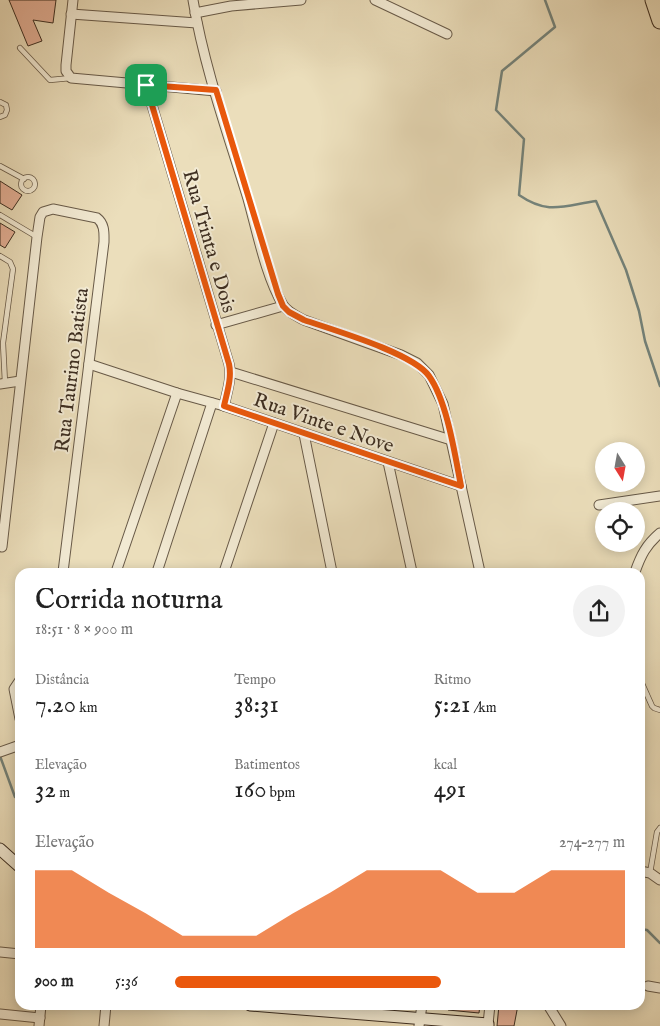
<!DOCTYPE html>
<html lang="pt">
<meta charset="utf-8">
<style>
:root{--surface:#fff;--page:#f2f2f2;--text:#222;--muted:#767676;--accent:#ea580c}
body{margin:0;font-family:"IM FELL English",serif;background:var(--page);color:var(--text);height:100vh;display:flex;flex-direction:column;font-size:19px;white-space:nowrap}
*{box-sizing:border-box;margin:0}
p{font-size:16px;color:var(--muted)}
.icon{flex:none;width:28px;height:28px;fill:none;stroke:currentColor;stroke-width:2;stroke-linecap:round;stroke-linejoin:round}
.map{position:relative;flex:1;overflow:hidden}
.side{position:absolute;left:15px;top:568px;width:630px;height:442px;display:flex;flex-direction:column;background:var(--surface);border-radius:15px;box-shadow:0 2px 12px #0003}
.side>*{flex:none}
.needle{width:32px;rotate:169deg}
.tools{position:absolute;left:595px;top:442px;display:grid;gap:10px}
.tools a{display:grid;place-items:center;width:50px;height:50px;border-radius:50%;background:var(--surface);box-shadow:0 2px 12px #0003;font-size:25px}
.pin{position:absolute;display:grid;place-items:center;width:42px;height:42px;color:#fff;margin:-21px;border-radius:10px;box-shadow:0 2px 8px #0006}
.round{display:grid;place-items:center;flex:none;width:52px;height:52px;border-radius:26px;background:var(--page)}
.head{display:flex;align-items:center;justify-content:space-between;height:85px;padding:0 20px}
h1{font-size:28px;font-weight:600;line-height:38px}
.figures{display:grid;grid-template-columns:repeat(3,1fr);gap:8px;height:85px;padding:5px 20px}
.figures div{display:grid;align-content:center}
.figures b{font-size:25px;font-weight:600}
.figures small{font-size:14px;font-weight:400}
.figures p{font-size:14px}
.chart{height:140px;padding:10px 20px}
.chart p{display:flex;justify-content:space-between}
.chart svg{width:100%;height:90px;margin-top:5px;fill:var(--accent);opacity:.7}
ul{padding:0 20px;list-style:none;font-size:16px}
li{display:grid;grid-template-columns:80px 60px 1fr;align-items:center;height:38px}
li i{height:12px;border-radius:6px;background:var(--accent)}
.map>svg:first-child{display:block}
.lines{fill:none;stroke-linecap:round;stroke-linejoin:round}
.stream{stroke:#74837b;stroke-width:2.5}
.building{fill:#e4b096;stroke:#3d2e21}
.lane-casing{stroke:#685a48;stroke-width:6}
.street-casing{stroke:#685a48;stroke-width:11}
.secondary-casing{stroke:#3d2e21;stroke-width:13}
.highway-casing{stroke:#3d2e21;stroke-width:17}
.lane{stroke:#f2ead3;stroke-width:4.5}
.street{stroke:#f2ead3;stroke-width:9}
.secondary{stroke:#f2ead3;stroke-width:11}
.highway{stroke:#ebdebb;stroke-width:15}
.route-casing{stroke:#fff;stroke-width:10}
.route{stroke:#ea580c;stroke-width:6}
.labels{text-anchor:middle;stroke-width:4;stroke-linejoin:round;paint-order:stroke}
.street-label{font-size:20px;fill:#3d2e21;stroke:#f2ead3}
</style>
<div class="map">
<svg width="660" height="1026" viewBox="0 0 660 1026">
<rect width="100%" height="100%" fill="#ebdebb"/>
<filter id="stains"><feTurbulence type="fractalNoise" baseFrequency=".004" numOctaves="4"/><feColorMatrix values="0 0 0 0 .2 0 0 0 0 .09 0 0 0 0 .02 0 0 0 .5 -.17"/></filter>
<radialGradient id="worn" r=".72"><stop offset=".6" stop-color="#630" stop-opacity="0"/><stop offset="1" stop-color="#630" stop-opacity=".3"/></radialGradient>
<g class="lines">
<g class="stream">
<path d="M545,0L555,27L502,71L496,110L524,139L519,195C548,215 563,206 596,201L626,270L639,311L645,341L660,386"/>
<polyline points="0,756 15,797 20,800"/>
<polyline points="640,929 647,930 660,943"/>
</g>
</g>
<g class="building">
<polygon points="9,0 56,0 53,23 33,20 42,41 28,46"/>
<polygon points="0,181 22,195 12,210 0,203"/>
<polygon points="0,223 15,232 5,248 0,245"/>
<polygon points="449,1005 480,1005 479,1013 448,1010"/>
<polygon points="499,1005 518,1005 514,1026 497,1026"/>
</g>
<g class="lines">
<g class="lane-casing">
<g id="lane">
<polyline points="20,48 50,80 71,78"/>
<polyline points="0,102 6,105 7,110 5,115 0,117"/>
<polyline points="0,166 24,179"/>
<circle cx="28" cy="184" r="7"/>
<polyline points="0,215 37,237"/>
<polyline points="0,256 10,262 13,269 3,343 5,383"/>
<polyline points="640,679 652,706 654,708 660,710"/>
<polyline points="650,873 657,832 660,828"/>
</g>
</g>
<g class="street-casing">
<g id="street">
<polyline points="73,0 66,65 66,71 71,78 216,91"/>
<path d="M193,0C204,67 228,134 248,199C257,231 266,277 283,305C287,312 297,316 304,320L401,355L417,363L429,375L443,404L480,572"/>
<polyline points="375,0 447,34"/>
<polyline points="195,13 231,6 301,0"/>
<polyline points="71,14 197,23"/>
<path d="M146,85L229,364C232,378 227,392 224,406"/>
<polyline points="216,325 283,306"/>
<polyline points="89,364 177,393 224,406 461,486"/>
<polyline points="231,372 451,440"/>
<polyline points="0,384 20,381"/>
<polyline points="304,434 332,572"/>
<polyline points="388,462 412,572"/>
<polyline points="599,505 660,496"/>
<path d="M2,547L37,237L40,217L43,212L53,209L97,218C105,224 104,234 104,242L63,572"/>
<polyline points="116,572 177,393"/>
<polyline points="157,572 212,403"/>
<polyline points="224,572 274,423"/>
<path d="M635,572C641,555 646,545 660,533"/>
<polyline points="20,680 14,689 20,719"/>
<polyline points="0,752 20,745"/>
<polyline points="640,871 650,873 660,880"/>
<polyline points="0,952 20,954"/>
<polyline points="648,986 660,988"/>
<polyline points="548,1005 561,1026"/>
<polyline points="0,1014 40,1018"/>
<polyline points="488,1024 490,1005"/>
<polyline points="39,1026 41,1005"/>
<polyline points="104,1026 106,1005"/>
<polyline points="419,1026 422,1005"/>
</g>
</g>
<g class="secondary-casing">
<g id="secondary">
<polyline points="0,849 20,867"/>
<polyline points="250,1005 488,1024 488,1026"/>
</g>
</g>
<g class="highway-casing">
<polyline id="highway" points="653,0 660,21"/>
</g>
<use href="#lane" class="lane"/>
<use href="#street" class="street"/>
<use href="#secondary" class="secondary"/>
<use href="#highway" class="highway"/>
</g>
<g class="lines">
<g class="route-casing">
<path id="route" d="M146,85L216,90L278,294L283,306L289,312L304,320C333,330 413,353 429,376C447,401 455,455 461,486L224,406C227,392 232,378 229,364Z"/>
</g>
<use href="#route" class="route"/>
</g>
<g class="labels">
<g class="street-label">
<text transform="translate(210 241) rotate(74)" y="7">Rua Trinta e Dois</text>
<text transform="translate(71 370) rotate(-83)" y="7">Rua Taurino Batista</text>
<text transform="translate(324 422) rotate(19)" y="7">Rua Vinte e Nove</text>
</g>
</g>
<rect width="100%" height="100%" filter="url(#stains)"/>
<rect width="100%" height="100%" fill="url(#worn)"/>
</svg>
<div class="tools">
<a><svg class="needle" viewBox="-14 -14 28 28"><path d="M0-13l5 13h-10z" fill="#e53935"/><path d="M0 13l5-13h-10z" fill="#767676"/></svg></a>
<a><svg class="icon" aria-label="locate" viewBox="0 0 24 24"><circle cx="12" cy="12" r="6"/><path d="M12 2v4M12 18v4M2 12h4M18 12h4"/></svg></a>
</div>
<div class="pin" style="left:146px;top:85px;background:#1e9e55"><svg class="icon" aria-label="arrive" viewBox="0 0 24 24"><path d="M6 21V4h12l-3 4 3 4H6"/></svg></div>
<section class="side">
<div class="head"><div><h1>Corrida noturna</h1><p>18:51 · 8 × 900 m</p></div><a class="round"><svg class="icon" aria-label="share" viewBox="0 0 24 24"><path d="M12 15V3M7 8l5-5 5 5M5 13v7h14v-7"/></svg></a></div>
<div class="figures">
<div><p>Distância</p><b>7.20<small> km</small></b></div>
<div><p>Tempo</p><b>38:31</b></div>
<div><p>Ritmo</p><b>5:21<small> /km</small></b></div>
</div>
<div class="figures">
<div><p>Elevação</p><b>32<small> m</small></b></div>
<div><p>Batimentos</p><b>160<small> bpm</small></b></div>
<div><p>kcal</p><b>491</b></div>
</div>
<div class="chart"><p><span>Elevação</span>274–277 m</p>
<svg viewBox="0 0 160 44" preserveAspectRatio="none"><path d="M0 44V6L10 6L20 17L30 27L40 38L50 38L60 38L70 27L80 17L90 6L100 6L110 6L120 17L130 17L140 6L150 6L160 6V44z"/></svg>
</div>
<ul>
<li><b>900 m</b>5:36<i style="width:59%"></i></li>
</ul>
</section>
</div>
